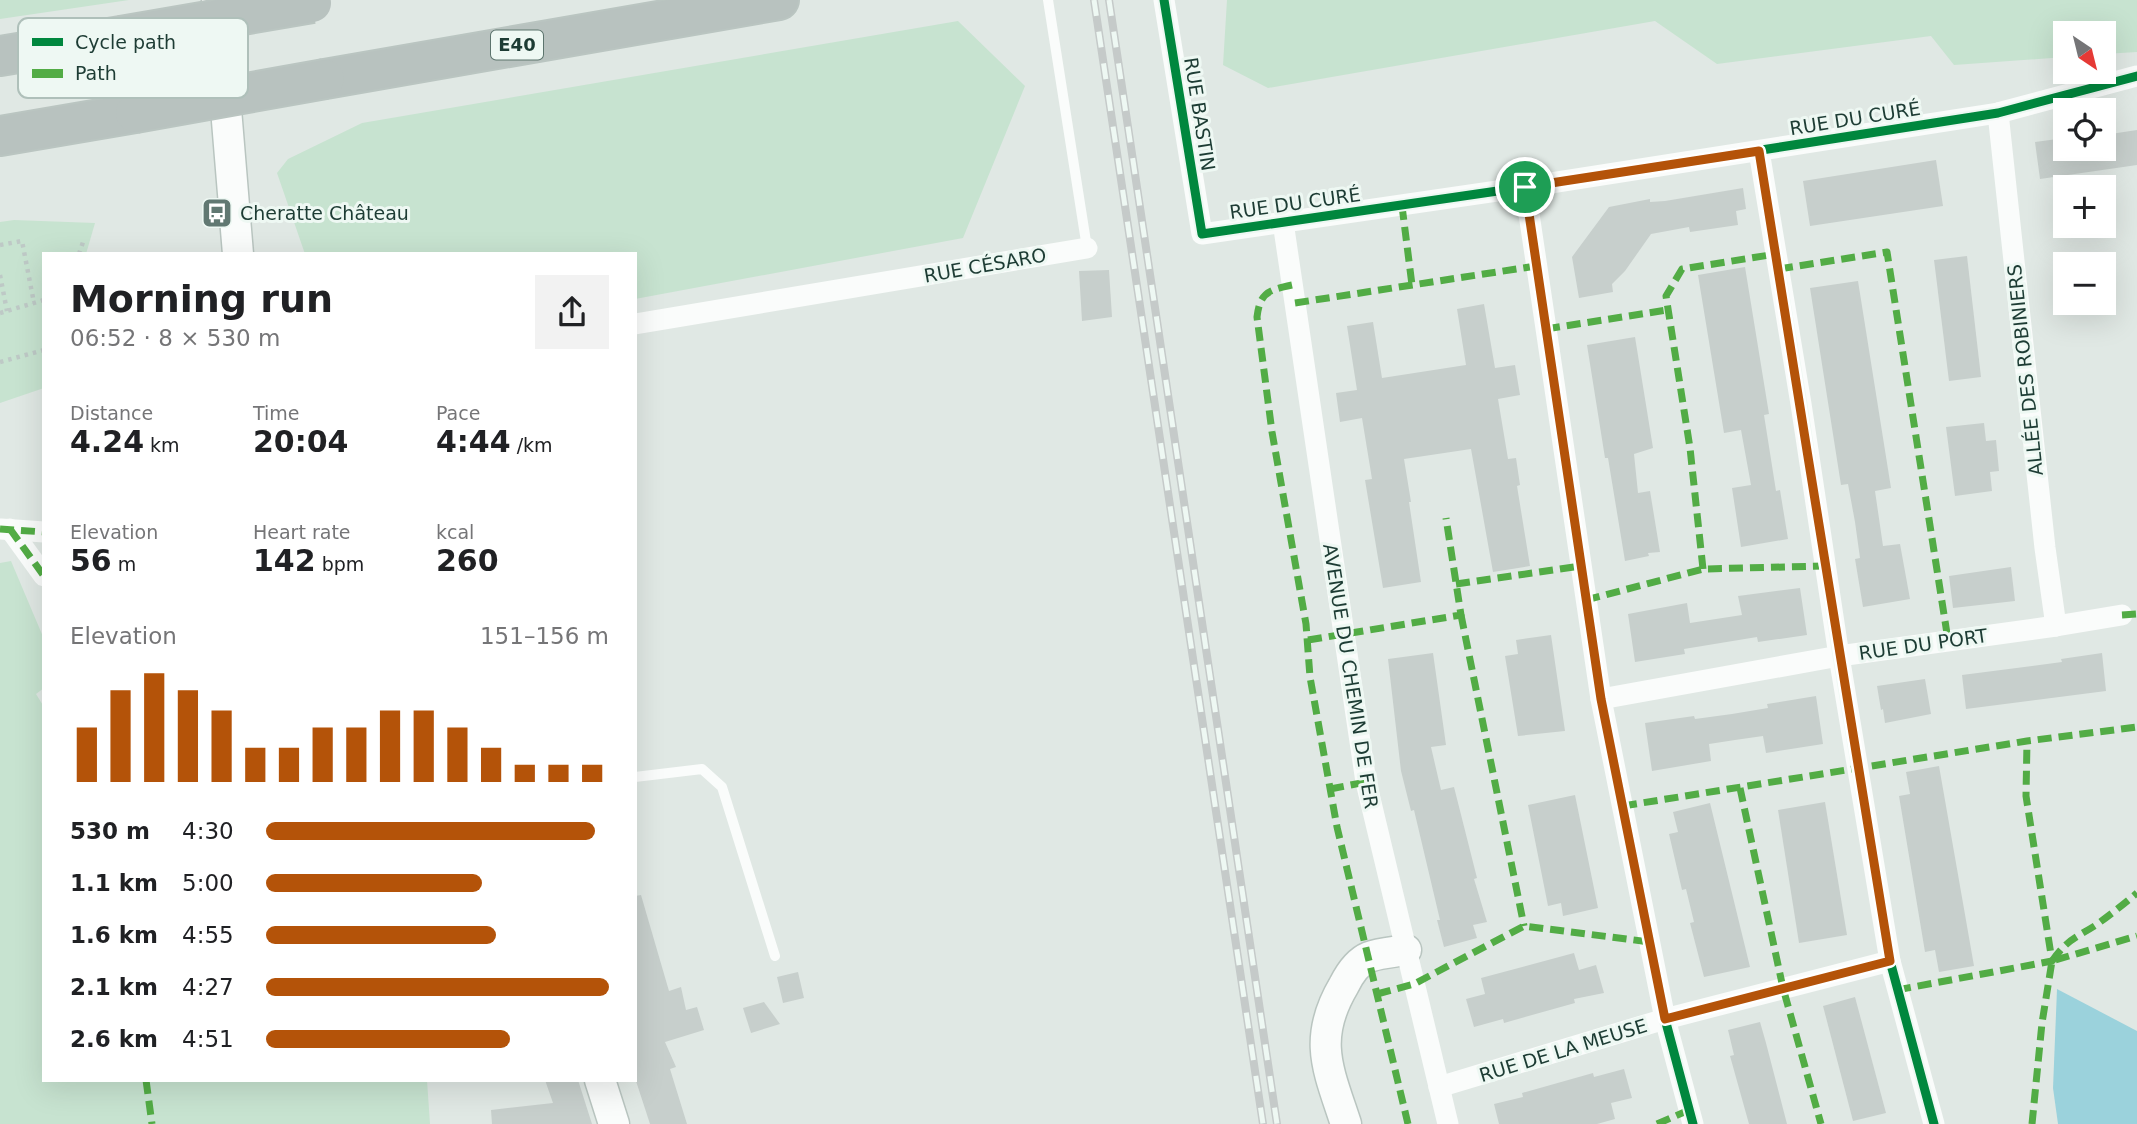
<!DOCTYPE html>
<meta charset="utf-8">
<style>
:root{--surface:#fff;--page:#f2f2f2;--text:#202124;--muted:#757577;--accent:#b45309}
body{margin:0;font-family:"DejaVu Sans",sans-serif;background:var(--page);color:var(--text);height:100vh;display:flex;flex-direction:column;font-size:26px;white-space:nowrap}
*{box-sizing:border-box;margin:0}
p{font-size:23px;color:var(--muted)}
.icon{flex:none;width:38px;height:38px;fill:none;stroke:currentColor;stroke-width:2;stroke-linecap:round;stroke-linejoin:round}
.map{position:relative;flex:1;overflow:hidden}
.sheet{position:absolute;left:42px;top:252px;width:595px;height:830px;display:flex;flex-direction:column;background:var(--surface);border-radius:0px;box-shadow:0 7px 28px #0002}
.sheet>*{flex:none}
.needle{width:46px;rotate:145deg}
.tools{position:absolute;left:2053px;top:21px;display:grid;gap:14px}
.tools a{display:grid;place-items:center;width:63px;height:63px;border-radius:0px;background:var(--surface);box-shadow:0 7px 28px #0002;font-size:35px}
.pin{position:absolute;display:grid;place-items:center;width:60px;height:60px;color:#fff;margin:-30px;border:4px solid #fff;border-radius:50%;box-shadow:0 2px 7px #0007}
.round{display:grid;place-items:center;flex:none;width:74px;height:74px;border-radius:0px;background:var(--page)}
.headline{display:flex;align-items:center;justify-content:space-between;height:119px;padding:0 28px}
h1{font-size:38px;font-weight:700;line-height:52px}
.metrics{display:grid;grid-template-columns:repeat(3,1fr);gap:10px;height:119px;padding:7px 28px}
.metrics div{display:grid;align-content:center}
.metrics b{font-size:30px;font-weight:700}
.metrics small{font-size:19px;font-weight:400}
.metrics p{font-size:19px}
.chart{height:196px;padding:14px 28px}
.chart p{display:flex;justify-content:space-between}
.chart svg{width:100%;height:126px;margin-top:7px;stroke:var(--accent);stroke-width:6}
ul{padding:0 28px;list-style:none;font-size:23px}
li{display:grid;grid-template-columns:112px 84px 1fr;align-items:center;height:52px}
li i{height:18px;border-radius:9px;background:var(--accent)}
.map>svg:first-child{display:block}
.green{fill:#c7e3d0}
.water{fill:#9bd2dc}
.building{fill:#c7cfcc}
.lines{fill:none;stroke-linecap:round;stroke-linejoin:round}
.secondary-casing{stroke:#b9c5c0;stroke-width:33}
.highway-casing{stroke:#bac5c1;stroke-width:42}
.path{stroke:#bec9c6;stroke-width:4.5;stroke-dasharray:3.5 5;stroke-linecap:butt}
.lane{stroke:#fafcfb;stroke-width:10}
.street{stroke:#fafcfb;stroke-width:21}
.secondary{stroke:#fafcfb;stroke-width:30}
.highway{stroke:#b8c2bf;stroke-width:38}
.rail-casing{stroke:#c5cac9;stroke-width:8}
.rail{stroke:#eef8f3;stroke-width:5;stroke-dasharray:16;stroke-linecap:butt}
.highway-bridge-casing{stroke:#bac5c1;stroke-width:42;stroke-linecap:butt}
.highway-bridge{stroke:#b8c2bf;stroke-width:38}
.quiet{stroke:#52ac45;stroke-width:7;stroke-dasharray:14 7;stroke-linecap:butt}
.cycleway-casing{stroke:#eef8f3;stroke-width:13}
.cycleway{stroke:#00873e;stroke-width:9}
.route-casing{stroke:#fff;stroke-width:14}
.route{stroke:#b45309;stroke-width:9}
.labels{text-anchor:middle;stroke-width:6;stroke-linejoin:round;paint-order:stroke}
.shield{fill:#eef8f3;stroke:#5c746d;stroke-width:2}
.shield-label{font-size:18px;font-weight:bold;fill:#1d3c34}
.street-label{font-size:19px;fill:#1d3c34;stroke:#eef8f3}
.poi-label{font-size:19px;fill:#1d3c34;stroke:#eef8f3;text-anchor:start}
.key{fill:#eef8f3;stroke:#afc0ba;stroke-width:2}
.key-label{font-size:19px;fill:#1d3c34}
</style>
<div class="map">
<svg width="2137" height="1124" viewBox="0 0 2137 1124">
<rect width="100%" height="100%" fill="#e0e8e4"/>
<g class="green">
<polygon points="0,0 129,0 0,19"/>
<polygon points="1227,0 2137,0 2137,52 2104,54 2104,33 2065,33 2065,57 1954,65 1931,36 1717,64 1655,21 1268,88 1223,65"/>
<polygon points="958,21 1025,86 963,238 635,299 635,254 305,254 277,173 288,159 362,123"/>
<polygon points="14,220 95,223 86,254 44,254 44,388 0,403 0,222"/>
<polygon points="11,561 44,639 44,688 36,694 44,707 44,1080 427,1080 430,1124 0,1124 0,563"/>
</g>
<polygon class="water" points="2057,989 2137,1031 2137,1124 2058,1124 2053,1088"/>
<g class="building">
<polygon points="2137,130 2137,165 2040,179 2035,142 2065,138 2065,149 2104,149 2104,135"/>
<polygon points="1936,160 1943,206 1810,226 1803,181"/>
<polygon points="1743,188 1746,209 1736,211 1738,225 1690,232 1689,227 1651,234 1625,271 1612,284 1613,292 1579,298 1572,257 1609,207 1650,199 1650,202 1665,201"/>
<polygon points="1967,256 1981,377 1949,381 1934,260"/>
<polygon points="1745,267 1769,414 1764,415 1776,491 1780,490 1788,539 1741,547 1732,488 1751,485 1741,430 1724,433 1698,275"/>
<polygon points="1109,270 1112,317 1082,321 1079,271"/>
<polygon points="1858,281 1891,488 1875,491 1883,546 1900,544 1910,599 1863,607 1855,559 1860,558 1855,522 1848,484 1841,485 1810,288"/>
<polygon points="1484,304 1495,368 1515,365 1520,395 1498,399 1508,459 1516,458 1520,485 1517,486 1530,566 1493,572 1471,449 1404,459 1411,502 1409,502 1421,582 1383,588 1365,480 1372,479 1362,418 1340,422 1336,393 1357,390 1347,326 1373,322 1382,378 1466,365 1457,309"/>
<polygon points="1635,337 1653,448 1634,454 1638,493 1650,491 1660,552 1648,553 1649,556 1625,561 1608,458 1605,458 1587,345"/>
<polygon points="1984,423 1986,441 1996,440 1999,471 1990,472 1992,491 1955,496 1946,427"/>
<polygon points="2011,567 2015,601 1953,608 1949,576"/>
<polygon points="1800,588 1807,635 1758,642 1757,637 1684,649 1685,654 1635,662 1628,614 1687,603 1690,623 1742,615 1738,596"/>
<polygon points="1551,635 1565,731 1518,736 1505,656 1518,654 1516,640"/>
<polygon points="1433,653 1446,745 1431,747 1441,790 1454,787 1477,878 1474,879 1487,922 1473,925 1477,938 1444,947 1437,920 1440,920 1414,810 1411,811 1401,771 1388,659"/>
<polygon points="2102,653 2106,691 1966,709 1962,675 2062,662 2061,659"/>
<polygon points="1925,679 1931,714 1885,723 1883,709 1881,710 1877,686"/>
<polygon points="1816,696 1823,744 1766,753 1763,736 1735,740 1709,744 1711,761 1652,771 1645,723 1694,716 1695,719 1732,714 1768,708 1767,704"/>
<polygon points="1939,766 1974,966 1939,972 1935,950 1925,952 1899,796 1910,794 1906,772"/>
<polygon points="1575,795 1598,908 1563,916 1561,903 1548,906 1528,805"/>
<polygon points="1825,802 1847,935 1799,943 1778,810"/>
<polygon points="1710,803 1750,967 1704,977 1690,923 1694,922 1686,889 1682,890 1669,834 1678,832 1673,812"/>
<polygon points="641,895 669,991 681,987 686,1010 697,1007 704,1030 665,1042 676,1067 670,1069 687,1124 650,1124 635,1078 635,896"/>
<polygon points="1574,953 1579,970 1596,965 1604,993 1574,999 1575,1003 1504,1023 1503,1019 1474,1027 1466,999 1485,994 1481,978"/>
<polygon points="798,972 804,998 783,1003 777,977"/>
<polygon points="1855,997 1886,1113 1853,1121 1823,1006"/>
<polygon points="764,1002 780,1024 751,1033 743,1008"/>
<polygon points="1760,1022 1766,1043 1787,1124 1749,1124 1730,1056 1734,1055 1728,1030"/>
<polygon points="1624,1069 1632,1098 1611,1103 1615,1119 1597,1124 1499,1124 1494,1104 1523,1097 1522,1093 1593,1073 1594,1077"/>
<polygon points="545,1080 578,1080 592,1124 492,1124 491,1110 553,1103"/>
</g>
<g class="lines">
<g class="secondary-casing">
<g id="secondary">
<polyline points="217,0 238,254"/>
<polyline points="600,1080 614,1124"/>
<path d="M1346,1124C1328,1069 1312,1039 1344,985C1349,975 1357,962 1369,957C1379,953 1394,952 1406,950"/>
</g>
</g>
<g class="highway-casing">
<g id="highway">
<polyline points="0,56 121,36"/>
<polyline points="325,79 779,0"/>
<polyline points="0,136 135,113"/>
</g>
</g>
<g class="path">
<polyline points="0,245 22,241 34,303"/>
<polyline points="79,254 83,242"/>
<polyline points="0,275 7,311"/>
<polyline points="0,313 44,300"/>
<polyline points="0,362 44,350"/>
</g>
<g class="lane">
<polyline points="1048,0 1087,248"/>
<polyline points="635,777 702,769 722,787 775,956"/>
</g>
<g class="street">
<polyline points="1164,0 1202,234 1525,187 1998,113 2137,76"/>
<polyline points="1998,113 2045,548 2056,626"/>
<polyline points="1759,151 1801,404 1839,656 1890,961 1934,1124"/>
<polyline points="1525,187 1601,699 1665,1019 1693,1124"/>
<polyline points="1283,222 1366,782 1448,1124"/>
<polyline points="635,324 1087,248"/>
<polyline points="1,529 44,532"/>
<polyline points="10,529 44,576"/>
<polyline points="1601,699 1839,656 2056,626 2122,615"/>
<polyline points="1439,1087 1665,1019 1890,961"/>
</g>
<use href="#secondary" class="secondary"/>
<use href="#highway" class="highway"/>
<g class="rail-casing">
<g id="rail">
<polyline points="1094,0 1263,1124"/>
<polyline points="1109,0 1277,1124"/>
</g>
</g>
<use href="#rail" class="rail"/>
<g class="highway-bridge-casing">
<g id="highway-bridge">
<polyline points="121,36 312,3"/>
<polyline points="135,113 325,79"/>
</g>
</g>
<use href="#highway-bridge" class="highway-bridge"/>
<g class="quiet">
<polyline points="1402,206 1412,285"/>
<polyline points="1779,269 1887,252 1948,640"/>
<path d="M1292,285C1269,290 1260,292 1257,317L1272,432L1306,624L1310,677L1337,827L1408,1124"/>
<polyline points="1295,303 1536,266"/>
<polyline points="1546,329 1667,310"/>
<polyline points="0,529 44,532"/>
<polyline points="10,529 44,576"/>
<polyline points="1703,569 1690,448 1666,296 1682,269 1776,254"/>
<polyline points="1456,584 1581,566"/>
<polyline points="1586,600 1703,569 1825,566"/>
<polyline points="1461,615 1524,926"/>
<polyline points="2122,615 2137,614"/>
<polyline points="1308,640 1461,615 1446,518"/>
<polyline points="1740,788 1783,988 1821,1124"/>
<polyline points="1330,789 1366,782"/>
<polyline points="1623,806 2027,741 2137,727"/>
<path d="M2052,961C2068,939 2074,939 2096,925C2110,915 2124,904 2137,893"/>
<polyline points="1897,990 2052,961 2026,796 2027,741"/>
<polyline points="1377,994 1414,984 1524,926 1650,942"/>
<polyline points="146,1080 152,1124"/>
<polyline points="1657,1124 1689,1110"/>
<polyline points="2032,1124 2042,1023 2052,961 2137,936"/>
</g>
<g class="cycleway-casing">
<g id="cycleway">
<polyline points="1164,0 1202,234 1525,187 1998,113 2137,76"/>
<polyline points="1759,151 1801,404 1839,656 1890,961 1934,1124"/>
<polyline points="1525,187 1601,699 1665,1019 1693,1124"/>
</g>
</g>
<use href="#cycleway" class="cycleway"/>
</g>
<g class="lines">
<g class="route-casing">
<path id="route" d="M1759,151C1803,421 1844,691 1890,961L1665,1019L1601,699L1525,187Z"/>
</g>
<use href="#route" class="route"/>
</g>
<defs>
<g id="bus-square" transform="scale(1.575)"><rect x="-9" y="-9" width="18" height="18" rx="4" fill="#617872" stroke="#eef8f3"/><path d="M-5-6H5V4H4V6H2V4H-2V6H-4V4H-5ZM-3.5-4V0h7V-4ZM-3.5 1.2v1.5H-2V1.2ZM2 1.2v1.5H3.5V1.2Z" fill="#fff"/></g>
</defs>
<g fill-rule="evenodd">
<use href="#bus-square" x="217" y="213"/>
</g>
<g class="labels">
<rect class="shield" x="491" y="30.5" width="52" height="29" rx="5"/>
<g class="shield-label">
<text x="517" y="51">E40</text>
</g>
<g class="street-label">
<text transform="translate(1200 114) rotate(81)" y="7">RUE BASTIN</text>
<text transform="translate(1855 118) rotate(-9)" y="7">RUE DU CURÉ</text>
<text transform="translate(1295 203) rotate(-8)" y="7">RUE DU CURÉ</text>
<text transform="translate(985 265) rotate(-10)" y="7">RUE CÉSARO</text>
<text transform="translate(2025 370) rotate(-96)" y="7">ALLÉE DES ROBINIERS</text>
<text transform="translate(1923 644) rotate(-8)" y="7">RUE DU PORT</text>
<text transform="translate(1351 676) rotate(81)" y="7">AVENUE DU CHEMIN DE FER</text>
<text transform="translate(1563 1050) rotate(-17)" y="7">RUE DE LA MEUSE</text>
</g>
<g class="poi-label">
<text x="240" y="220">Cheratte Château</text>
</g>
</g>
<rect x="18" y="18" width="230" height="80" rx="10" class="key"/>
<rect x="32" y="38" width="31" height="8" fill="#00873e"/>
<rect x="32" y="69" width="31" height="9" fill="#52ac45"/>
<g class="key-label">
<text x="75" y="49">Cycle path</text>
<text x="75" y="80">Path</text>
</g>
</svg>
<div class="tools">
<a><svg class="needle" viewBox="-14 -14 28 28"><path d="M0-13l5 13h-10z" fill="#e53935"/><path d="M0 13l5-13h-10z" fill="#757577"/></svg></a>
<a><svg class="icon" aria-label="locate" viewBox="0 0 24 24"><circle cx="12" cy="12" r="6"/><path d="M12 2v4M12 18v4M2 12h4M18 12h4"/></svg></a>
<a>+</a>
<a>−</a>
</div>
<div class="pin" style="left:1525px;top:187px;background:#1e9e55"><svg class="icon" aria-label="arrive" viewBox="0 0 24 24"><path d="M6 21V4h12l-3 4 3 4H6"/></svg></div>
<section class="sheet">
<div class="headline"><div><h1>Morning run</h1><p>06:52 · 8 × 530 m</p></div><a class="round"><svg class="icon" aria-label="share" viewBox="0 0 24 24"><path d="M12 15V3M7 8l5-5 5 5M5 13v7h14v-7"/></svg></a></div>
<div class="metrics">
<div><p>Distance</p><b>4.24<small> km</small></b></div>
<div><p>Time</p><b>20:04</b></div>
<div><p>Pace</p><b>4:44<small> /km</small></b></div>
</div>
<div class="metrics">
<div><p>Elevation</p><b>56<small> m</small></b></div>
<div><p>Heart rate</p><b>142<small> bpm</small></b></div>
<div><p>kcal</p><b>260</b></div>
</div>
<div class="chart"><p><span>Elevation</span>151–156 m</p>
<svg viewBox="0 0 160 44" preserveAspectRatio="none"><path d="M5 44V25M15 44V12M25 44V6M35 44V12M45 44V19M55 44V32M65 44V32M75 44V25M85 44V25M95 44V19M105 44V19M115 44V25M125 44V32M135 44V38M145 44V38M155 44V38"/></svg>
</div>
<ul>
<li><b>530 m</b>4:30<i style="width:96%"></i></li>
<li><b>1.1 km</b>5:00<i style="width:63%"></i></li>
<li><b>1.6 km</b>4:55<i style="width:67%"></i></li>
<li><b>2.1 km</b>4:27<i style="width:100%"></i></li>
<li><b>2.6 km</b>4:51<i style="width:71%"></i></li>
</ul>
</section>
</div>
